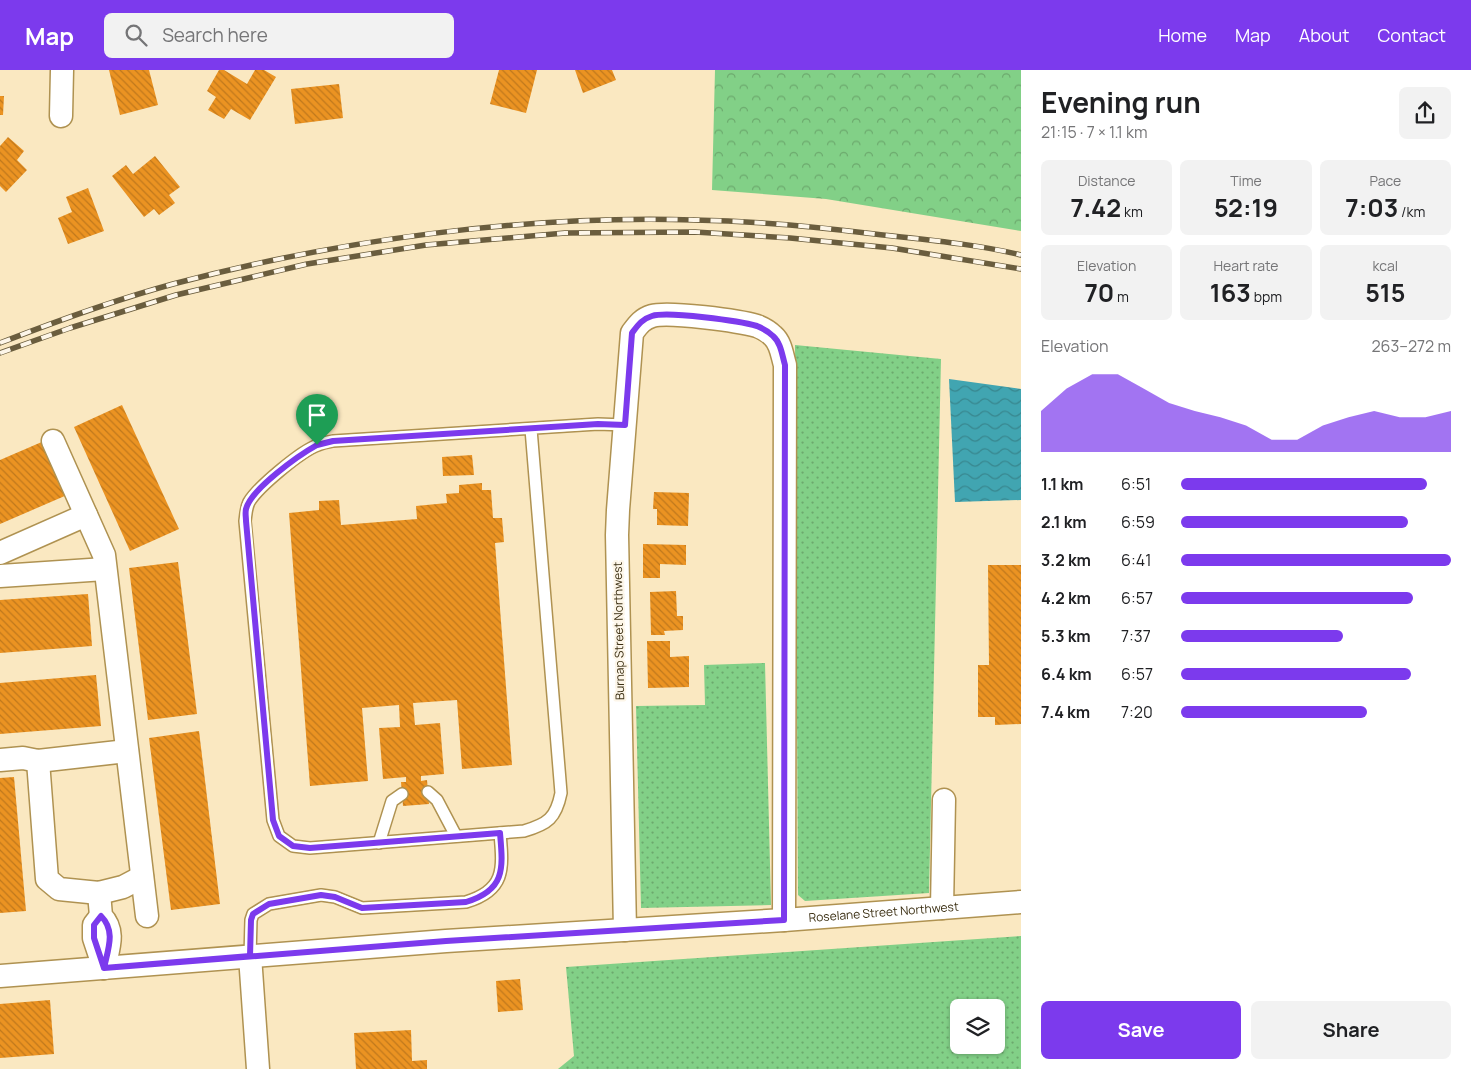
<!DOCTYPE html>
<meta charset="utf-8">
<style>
:root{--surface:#fff;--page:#f2f2f2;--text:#202124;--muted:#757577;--accent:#7c3aed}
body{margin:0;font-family:Manrope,sans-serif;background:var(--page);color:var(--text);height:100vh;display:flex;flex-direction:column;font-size:19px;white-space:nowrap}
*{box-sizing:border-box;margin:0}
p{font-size:16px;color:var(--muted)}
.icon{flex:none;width:28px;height:28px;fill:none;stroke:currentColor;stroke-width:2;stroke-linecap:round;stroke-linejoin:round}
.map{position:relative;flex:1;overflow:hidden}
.details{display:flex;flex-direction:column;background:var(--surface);width:450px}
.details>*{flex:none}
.tools{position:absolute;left:950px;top:929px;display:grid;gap:10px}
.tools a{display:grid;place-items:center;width:55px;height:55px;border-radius:8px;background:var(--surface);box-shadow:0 1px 4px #0004;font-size:25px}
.pin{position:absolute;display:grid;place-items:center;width:42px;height:42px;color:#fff;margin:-51px -21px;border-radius:50% 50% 50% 0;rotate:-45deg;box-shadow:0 0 5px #0007}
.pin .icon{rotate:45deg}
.round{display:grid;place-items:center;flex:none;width:52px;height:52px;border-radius:8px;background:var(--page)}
.summary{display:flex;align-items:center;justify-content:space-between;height:85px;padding:0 20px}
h1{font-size:28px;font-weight:700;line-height:38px}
.figures{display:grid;grid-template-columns:repeat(3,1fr);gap:8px;height:85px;padding:5px 20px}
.figures div{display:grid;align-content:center;border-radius:8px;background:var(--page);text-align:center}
.figures b{font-size:25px;font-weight:700}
.figures small{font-size:14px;font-weight:400}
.figures p{font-size:14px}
.chart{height:140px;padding:10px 20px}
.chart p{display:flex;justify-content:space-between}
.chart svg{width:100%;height:90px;margin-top:5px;fill:var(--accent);opacity:.7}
.button{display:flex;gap:10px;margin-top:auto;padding:10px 20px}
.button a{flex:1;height:58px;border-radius:8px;background:var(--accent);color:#fff;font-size:20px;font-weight:700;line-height:58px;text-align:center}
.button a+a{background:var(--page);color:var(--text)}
ul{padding:0 20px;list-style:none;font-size:16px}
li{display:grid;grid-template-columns:80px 60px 1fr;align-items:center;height:38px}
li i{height:12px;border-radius:6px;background:var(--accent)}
header{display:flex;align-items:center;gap:30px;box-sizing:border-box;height:70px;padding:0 25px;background:var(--accent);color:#fff}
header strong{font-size:24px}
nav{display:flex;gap:28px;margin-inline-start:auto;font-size:18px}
.search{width:350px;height:45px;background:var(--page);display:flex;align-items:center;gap:12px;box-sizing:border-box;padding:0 18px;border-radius:8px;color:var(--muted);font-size:19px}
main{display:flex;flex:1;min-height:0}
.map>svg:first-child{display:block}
.grass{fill:url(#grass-dots);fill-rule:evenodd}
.forest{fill:url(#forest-crowns)}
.water{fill:url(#water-waves)}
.building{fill:url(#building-back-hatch)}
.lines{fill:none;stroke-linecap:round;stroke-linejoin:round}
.service-casing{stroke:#af9251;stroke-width:14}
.minor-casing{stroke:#af9251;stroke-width:25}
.service{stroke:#fff;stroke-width:11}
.minor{stroke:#fff;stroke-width:22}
.rail-casing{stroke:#6a5d3e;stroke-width:5.5}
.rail{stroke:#fdf6e9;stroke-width:4;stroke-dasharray:11;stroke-linecap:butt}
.route-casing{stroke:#fff;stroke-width:10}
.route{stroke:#7c3aed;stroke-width:6}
.labels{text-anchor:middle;stroke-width:4.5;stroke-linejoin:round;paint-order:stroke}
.street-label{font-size:12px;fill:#3b2f13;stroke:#fdf6e9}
</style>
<header>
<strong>Map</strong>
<div class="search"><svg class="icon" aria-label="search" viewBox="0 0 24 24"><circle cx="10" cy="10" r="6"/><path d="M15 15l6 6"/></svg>Search here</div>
<nav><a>Home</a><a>Map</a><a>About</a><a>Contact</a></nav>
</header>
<main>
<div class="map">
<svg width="1021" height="999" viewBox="0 0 1021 999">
<defs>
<pattern id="grass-dots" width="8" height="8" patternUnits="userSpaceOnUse" patternTransform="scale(1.25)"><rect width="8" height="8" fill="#82d087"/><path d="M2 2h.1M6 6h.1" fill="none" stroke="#6ca96d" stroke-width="1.8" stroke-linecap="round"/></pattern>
<pattern id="forest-crowns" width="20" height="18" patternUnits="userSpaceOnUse" patternTransform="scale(1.25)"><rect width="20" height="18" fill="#82d087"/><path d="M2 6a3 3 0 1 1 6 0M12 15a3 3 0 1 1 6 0" fill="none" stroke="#6ca96d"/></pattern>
<pattern id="water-waves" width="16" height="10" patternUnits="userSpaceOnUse" patternTransform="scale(1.25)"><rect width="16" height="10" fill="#41a5b1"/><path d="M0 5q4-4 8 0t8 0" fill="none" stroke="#38878f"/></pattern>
<pattern id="building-back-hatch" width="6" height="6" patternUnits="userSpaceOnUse" patternTransform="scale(1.25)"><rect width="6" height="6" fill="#eb9322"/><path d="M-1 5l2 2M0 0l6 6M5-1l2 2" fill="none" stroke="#c0781c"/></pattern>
</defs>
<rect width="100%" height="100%" fill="#fae8c1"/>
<g class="grass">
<polygon points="795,275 941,289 929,823 805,831 798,825"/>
<polygon points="765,593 771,835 641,838 636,636 705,635 704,595"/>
<path d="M1021,866V999H558L574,986L566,897ZM959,938H996V975H959Z"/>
</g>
<polygon class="forest" points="715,0 1021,0 1021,161 826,129 712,120"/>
<polygon class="water" points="949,309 1021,319 1021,430 955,432"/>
<g class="building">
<polygon points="109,0 149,0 158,35 120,45"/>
<polygon points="219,0 224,0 247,14 255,0 264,0 276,7 250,50 231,39 224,49 208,40 216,27 207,21"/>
<polygon points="499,0 537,0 526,43 490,34"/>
<polygon points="575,0 612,0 616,10 583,23"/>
<polygon points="339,14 343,48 295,54 291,19"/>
<polygon points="0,26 4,26 3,45 0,45"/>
<polygon points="8,67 24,81 17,90 27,100 6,122 0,116 0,76"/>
<polygon points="155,86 180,117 169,125 175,133 159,145 154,139 144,147 112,106 126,95 133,104"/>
<polygon points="88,118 104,161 68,174 58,148 72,142 66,127"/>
<polygon points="122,335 179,459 130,481 74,357"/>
<polygon points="44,371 67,425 0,454 0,390"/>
<polygon points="472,385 474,405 443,406 442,387"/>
<polygon points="482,413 482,420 491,420 493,448 502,448 504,472 495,473 512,695 462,699 457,630 413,633 415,655 440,653 444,704 421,706 421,711 427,710 429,734 403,736 401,712 406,712 406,707 383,709 379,658 400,657 399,635 362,638 368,711 310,716 289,443 319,440 319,431 339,430 341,455 417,449 416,436 447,433 446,424 459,423 459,415"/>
<polygon points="654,422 689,423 688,456 657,455 657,439 653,439"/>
<polygon points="643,474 686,475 686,495 660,494 660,508 643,508"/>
<polygon points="178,492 197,644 148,650 129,498"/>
<polygon points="988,495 1021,495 1021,654 995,655 995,647 978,647 978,595 989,595"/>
<polygon points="676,521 677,546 683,546 683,560 664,561 665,565 651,565 650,522"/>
<polygon points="88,524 92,576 0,583 0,530"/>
<polygon points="647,571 670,571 670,587 689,586 689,617 648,618"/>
<polygon points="96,605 101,656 0,664 0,613"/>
<polygon points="199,661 220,834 171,840 149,668"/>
<polygon points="14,707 26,841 0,843 0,708"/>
<polygon points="520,909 523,940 498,942 496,911"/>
<polygon points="50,930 54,984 0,988 0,934"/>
<polygon points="411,960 412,991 427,990 427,999 356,999 354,963"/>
</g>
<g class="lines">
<g class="service-casing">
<g id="service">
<path d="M531,359L561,723C556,748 548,754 524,761L310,778L293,776L279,766L273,750L245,451C246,444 246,438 249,432C258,417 301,381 318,375C323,373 328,372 333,371L598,354L625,355"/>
<polyline points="428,722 437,730 456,766"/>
<polyline points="379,773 392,731 402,724"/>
<path d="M250,886L251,850L253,844L269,834L321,825L335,827L362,838L466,832C506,820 503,798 500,763"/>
</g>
</g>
<g class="minor-casing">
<g id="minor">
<polyline points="61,46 62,0"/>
<polyline points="53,371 104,485 147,846"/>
<polyline points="0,483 86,445"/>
<polyline points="0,506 105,499"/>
<polyline points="0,690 23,688 38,691 127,681"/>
<polyline points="38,691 47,809 59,819 99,823 123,817 142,807"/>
<path d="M99,823L101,846C116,861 108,879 104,898"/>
<polyline points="942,838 944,730"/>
<polyline points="101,846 94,855 94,868 104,898"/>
<path d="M625,860L617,465L618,440L632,263C638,255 642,249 652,246C668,241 740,251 757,256C762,258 769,262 773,266C781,273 782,285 785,295L784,850"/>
<polyline points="250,886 258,999"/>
<path id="s1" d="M0,906L446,871L784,850L1021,832"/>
</g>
</g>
<use href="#service" class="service"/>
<use href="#minor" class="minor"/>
<g class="rail-casing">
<g id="rail">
<path d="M0,273C57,251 114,230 173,214C338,170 523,145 694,150C752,151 809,156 866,163C916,169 972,173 1021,185"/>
<polyline points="0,283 70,258 176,225 307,194 426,175 565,163 695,162 790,168 892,178 1021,199"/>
</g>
</g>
<use href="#rail" class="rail"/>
</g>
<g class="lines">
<g class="route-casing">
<path id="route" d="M317,375C299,385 251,419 246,439C245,443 246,447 246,451L273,750L279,766L293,776L310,778L500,763C503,798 506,820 466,832L362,838L335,827L321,825L269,834L253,844L251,850L250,886L104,898C108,879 116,861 101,846L94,855V868L104,898L446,871L784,850L785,295C782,285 781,273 773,266C769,262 762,258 757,256C740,251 668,241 652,246C642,249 638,255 632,263L625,355L598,354L333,371L317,375"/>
</g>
<use href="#route" class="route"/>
</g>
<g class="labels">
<g class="street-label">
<text transform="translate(619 561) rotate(-91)" y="4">Burnap Street Northwest</text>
<text dy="4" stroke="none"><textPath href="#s1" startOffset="886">Roselane Street Northwest</textPath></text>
</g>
</g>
</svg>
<div class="tools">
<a><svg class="icon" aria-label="layers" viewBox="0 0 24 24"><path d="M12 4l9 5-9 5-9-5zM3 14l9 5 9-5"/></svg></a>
</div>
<div class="pin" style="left:317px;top:375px;background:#1e9e55"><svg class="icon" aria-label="arrive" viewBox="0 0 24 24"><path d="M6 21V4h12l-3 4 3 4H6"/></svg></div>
</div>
<section class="details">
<div class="summary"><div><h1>Evening run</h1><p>21:15 · 7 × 1.1 km</p></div><a class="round"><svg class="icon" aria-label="share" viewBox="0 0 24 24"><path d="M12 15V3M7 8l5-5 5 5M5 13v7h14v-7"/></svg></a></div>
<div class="figures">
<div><p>Distance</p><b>7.42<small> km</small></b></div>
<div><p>Time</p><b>52:19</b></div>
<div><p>Pace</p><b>7:03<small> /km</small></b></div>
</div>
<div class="figures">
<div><p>Elevation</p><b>70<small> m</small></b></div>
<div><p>Heart rate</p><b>163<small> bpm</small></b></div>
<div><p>kcal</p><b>515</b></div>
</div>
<div class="chart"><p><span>Elevation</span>263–272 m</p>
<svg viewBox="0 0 160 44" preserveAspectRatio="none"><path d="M0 44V24L10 13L20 6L30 6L40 13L50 20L60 24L70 27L80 31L90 38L100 38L110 31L120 27L130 24L140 27L150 27L160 24V44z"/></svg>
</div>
<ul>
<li><b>1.1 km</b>6:51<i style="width:91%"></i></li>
<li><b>2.1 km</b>6:59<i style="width:84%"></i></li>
<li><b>3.2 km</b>6:41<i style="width:100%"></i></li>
<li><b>4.2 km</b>6:57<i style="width:86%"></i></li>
<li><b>5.3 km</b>7:37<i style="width:60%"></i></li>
<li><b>6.4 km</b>6:57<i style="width:85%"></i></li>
<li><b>7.4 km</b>7:20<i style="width:69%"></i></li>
</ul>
<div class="button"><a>Save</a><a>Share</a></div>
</section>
</main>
